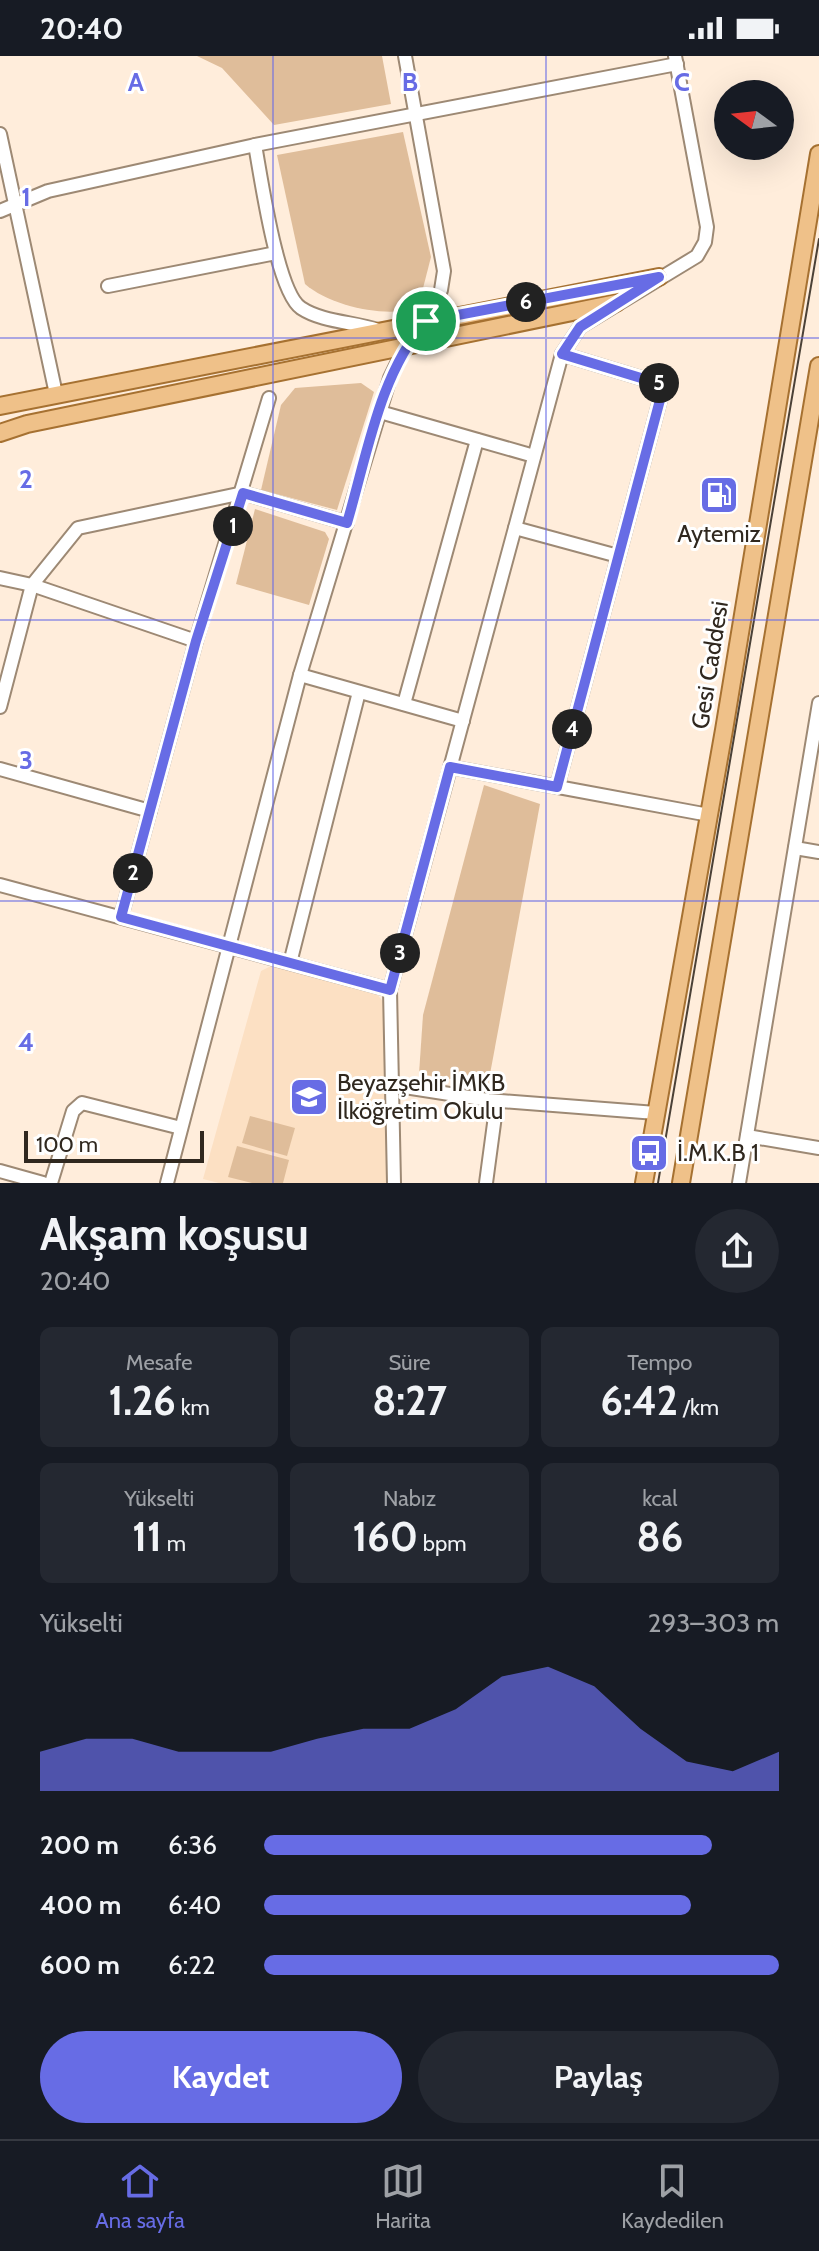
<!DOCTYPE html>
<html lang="tr">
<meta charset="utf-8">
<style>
:root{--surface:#171b24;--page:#242831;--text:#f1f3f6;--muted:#9ea1a6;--line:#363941;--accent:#676ce5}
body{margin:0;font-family:Cabin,sans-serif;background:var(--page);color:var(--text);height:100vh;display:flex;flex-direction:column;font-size:30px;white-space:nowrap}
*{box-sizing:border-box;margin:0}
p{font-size:26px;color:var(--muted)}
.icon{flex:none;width:44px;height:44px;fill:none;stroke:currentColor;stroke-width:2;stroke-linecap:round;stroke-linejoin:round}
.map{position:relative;height:1127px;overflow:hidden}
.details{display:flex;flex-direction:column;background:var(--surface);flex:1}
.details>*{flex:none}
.needle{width:52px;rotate:285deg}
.buttons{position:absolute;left:714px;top:24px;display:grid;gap:16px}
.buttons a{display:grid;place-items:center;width:80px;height:80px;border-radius:50%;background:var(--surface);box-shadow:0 8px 32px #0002;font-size:40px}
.scale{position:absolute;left:24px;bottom:20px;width:180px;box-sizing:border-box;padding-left:8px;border:4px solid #30281f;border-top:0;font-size:22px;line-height:28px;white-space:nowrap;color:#30281f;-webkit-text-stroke:6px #fff;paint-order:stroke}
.pin{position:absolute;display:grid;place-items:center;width:68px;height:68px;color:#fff;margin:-34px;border:4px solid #fff;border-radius:50%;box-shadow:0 2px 8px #0007}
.km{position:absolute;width:40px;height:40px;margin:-20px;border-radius:50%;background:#222;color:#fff;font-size:22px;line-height:40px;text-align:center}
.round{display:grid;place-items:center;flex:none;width:84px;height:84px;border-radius:42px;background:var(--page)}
.headline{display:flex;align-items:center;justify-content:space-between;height:136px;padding:0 40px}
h1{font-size:44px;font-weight:700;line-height:60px}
.figures{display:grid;grid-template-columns:repeat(3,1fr);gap:12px;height:136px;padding:8px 40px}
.figures div{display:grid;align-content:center;border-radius:12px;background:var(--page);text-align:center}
.figures b{font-size:40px;font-weight:700}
.figures small{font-size:22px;font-weight:400}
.figures p{font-size:22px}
.chart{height:224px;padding:16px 40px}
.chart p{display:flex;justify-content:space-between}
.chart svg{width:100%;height:144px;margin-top:8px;fill:var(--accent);opacity:.7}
.button{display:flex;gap:16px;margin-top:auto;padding:16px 40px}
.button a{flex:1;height:92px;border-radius:48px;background:var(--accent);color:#fff;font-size:32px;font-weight:700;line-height:92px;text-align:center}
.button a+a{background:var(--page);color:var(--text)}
ul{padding:0 40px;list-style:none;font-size:26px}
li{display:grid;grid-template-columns:128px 96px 1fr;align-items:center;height:60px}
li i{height:20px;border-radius:10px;background:var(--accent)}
.status{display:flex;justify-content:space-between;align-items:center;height:56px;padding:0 40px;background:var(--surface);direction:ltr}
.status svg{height:22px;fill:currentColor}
.menu{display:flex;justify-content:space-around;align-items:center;height:112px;border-top:2px solid var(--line);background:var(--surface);font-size:22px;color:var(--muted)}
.menu a{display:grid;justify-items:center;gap:4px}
.menu .selected{color:var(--accent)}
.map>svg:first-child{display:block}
.built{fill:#fce0c3}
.green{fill:#dfbd9a}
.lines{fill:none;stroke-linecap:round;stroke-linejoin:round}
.minor-casing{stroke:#9d8974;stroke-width:16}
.major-casing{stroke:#a67131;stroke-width:20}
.minor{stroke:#fff;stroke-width:12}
.major{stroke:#efc189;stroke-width:16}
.tram{stroke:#4b4137;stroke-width:2}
.route-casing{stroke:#fff;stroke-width:16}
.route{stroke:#676ce5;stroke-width:10}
.grid{fill:none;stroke:#676ce5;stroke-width:2;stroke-opacity:0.55}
.labels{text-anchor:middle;stroke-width:6;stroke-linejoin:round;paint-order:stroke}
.poi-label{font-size:24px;fill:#30281f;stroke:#fff;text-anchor:start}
.street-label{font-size:24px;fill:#30281f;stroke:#fff}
.grid-label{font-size:26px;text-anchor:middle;font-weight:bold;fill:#676ce5;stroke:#fff;stroke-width:6;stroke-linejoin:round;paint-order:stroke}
</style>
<div class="status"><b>20:40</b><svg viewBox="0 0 49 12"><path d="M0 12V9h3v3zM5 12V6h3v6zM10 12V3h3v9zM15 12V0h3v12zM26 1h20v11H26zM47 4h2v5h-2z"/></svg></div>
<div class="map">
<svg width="819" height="1127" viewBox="0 0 819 1127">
<rect width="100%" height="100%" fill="#ffeddb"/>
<polygon class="built" points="273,909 374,934 384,947 390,960 394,1127 219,1127 203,1123 261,915"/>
<g class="green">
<polygon points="197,0 382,0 391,48 274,69 222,12"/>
<path d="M403,76L431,201L421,240L409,254C378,260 329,249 305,228L277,99Z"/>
<polygon points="361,327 374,336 337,454 261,434 281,349 295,332"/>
<polygon points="255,453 325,476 329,483 309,549 236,528"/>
<polygon points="484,729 540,748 488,1029 419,1018 423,959"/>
<polygon points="250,1060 295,1072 287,1100 242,1087"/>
<polygon points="237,1090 289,1104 283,1127 252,1127 228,1121"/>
</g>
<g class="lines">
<g class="minor-casing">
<g id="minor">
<polyline points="0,78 56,338"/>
<path d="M255,89C261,121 277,236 301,252C322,266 354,266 378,274"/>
<polyline points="0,155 48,135 255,89 677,8"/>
<polyline points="108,230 276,197"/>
<polyline points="380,356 534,400"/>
<polyline points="515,472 618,500"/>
<polyline points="0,522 32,529 196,585"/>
<polyline points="300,619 463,665"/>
<polyline points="404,648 477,384"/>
<polyline points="0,651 32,529 78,472 243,437 347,467"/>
<polyline points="450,711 709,759"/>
<polyline points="0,713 150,755"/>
<polyline points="557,731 664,329 562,298"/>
<polyline points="795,792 819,796"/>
<polyline points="0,829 390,934"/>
<polyline points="121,861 196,585 269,342"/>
<polyline points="290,907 359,636"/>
<polyline points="392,1029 488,1044 656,1057"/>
<polyline points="747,1080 819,1092"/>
<polyline points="0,1115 43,1127"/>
<polyline points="51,1127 73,1055 82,1047 181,1072"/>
<polyline points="167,1127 300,619 390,322 407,287 426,265 441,234 444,215 405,0"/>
<polyline points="394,1127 390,934 562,298 580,271 697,200 705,186 707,171 675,0"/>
<polyline points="486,1127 497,1045"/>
<polyline points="739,1127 819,647"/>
</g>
</g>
<g class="major-casing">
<g id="major">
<polyline points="0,350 659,221"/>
<polyline points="0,377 27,368 616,247"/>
<polyline points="644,1127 724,674 819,98"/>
<polyline points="681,1127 819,310"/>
</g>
</g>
<use href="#minor" class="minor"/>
<use href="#major" class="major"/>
<polyline class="tram" points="658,1127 819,183"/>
</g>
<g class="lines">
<g class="route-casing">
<path id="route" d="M659,221L580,271L562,298L664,329L557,731L450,711L390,934L121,861L196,585L243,437L347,467C367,400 379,319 426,265Z"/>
</g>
<use href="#route" class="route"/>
</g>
<path class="grid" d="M273,0V1127M546,0V1127M0,282H819M0,564H819M0,845H819"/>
<defs>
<g id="fuel-square" transform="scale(2)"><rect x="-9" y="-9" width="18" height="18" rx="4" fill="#676ce5" stroke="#fff"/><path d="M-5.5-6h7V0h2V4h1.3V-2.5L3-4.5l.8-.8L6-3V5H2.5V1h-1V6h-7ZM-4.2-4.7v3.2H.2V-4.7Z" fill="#fff"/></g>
<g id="school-square" transform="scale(2)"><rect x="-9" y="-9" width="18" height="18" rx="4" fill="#676ce5" stroke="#fff"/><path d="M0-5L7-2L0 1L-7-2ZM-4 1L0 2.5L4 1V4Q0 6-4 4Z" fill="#fff"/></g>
<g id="bus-square" transform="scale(2)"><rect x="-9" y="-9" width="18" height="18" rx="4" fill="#676ce5" stroke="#fff"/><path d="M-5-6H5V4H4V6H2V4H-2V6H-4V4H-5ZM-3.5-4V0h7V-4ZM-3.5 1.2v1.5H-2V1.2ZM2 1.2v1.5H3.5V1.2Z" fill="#fff"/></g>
</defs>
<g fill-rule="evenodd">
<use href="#fuel-square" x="719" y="439"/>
<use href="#school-square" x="309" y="1041"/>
<use href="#bus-square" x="649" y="1097"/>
</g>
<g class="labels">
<g class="poi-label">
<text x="719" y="486" text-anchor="middle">Aytemiz</text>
<text x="337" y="1035">Beyazşehir İMKB<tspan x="337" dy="28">İlköğretim Okulu</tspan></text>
<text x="677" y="1105">İ.M.K.B 1</text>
</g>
<g class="street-label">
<text transform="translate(710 609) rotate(-81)" y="8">Gesi Caddesi</text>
</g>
</g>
<g class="grid-label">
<text x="136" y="35">A</text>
<text x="410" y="35">B</text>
<text x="682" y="35">C</text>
<text x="26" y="150">1</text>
<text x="26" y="432">2</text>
<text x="26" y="713">3</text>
<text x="26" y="995">4</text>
</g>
</svg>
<div class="buttons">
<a><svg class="needle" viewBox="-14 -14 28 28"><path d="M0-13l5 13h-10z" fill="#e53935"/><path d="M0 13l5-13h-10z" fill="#9ea1a6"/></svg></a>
</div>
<div class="scale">100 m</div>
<div class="pin" style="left:426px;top:265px;background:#1e9e55"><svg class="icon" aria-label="arrive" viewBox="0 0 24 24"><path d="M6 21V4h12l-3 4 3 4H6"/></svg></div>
<b class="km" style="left:233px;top:470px">1</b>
<b class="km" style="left:133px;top:817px">2</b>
<b class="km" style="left:400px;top:897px">3</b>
<b class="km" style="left:572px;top:673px">4</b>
<b class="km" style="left:659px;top:327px">5</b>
<b class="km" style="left:526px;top:246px">6</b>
</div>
<section class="details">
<div class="headline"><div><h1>Akşam koşusu</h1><p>20:40</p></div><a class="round"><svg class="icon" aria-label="share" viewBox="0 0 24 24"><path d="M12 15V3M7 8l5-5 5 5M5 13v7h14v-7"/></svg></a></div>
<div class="figures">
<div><p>Mesafe</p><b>1.26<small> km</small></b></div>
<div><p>Süre</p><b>8:27</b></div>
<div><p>Tempo</p><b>6:42<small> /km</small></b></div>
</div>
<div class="figures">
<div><p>Yükselti</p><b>11<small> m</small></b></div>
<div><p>Nabız</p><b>160<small> bpm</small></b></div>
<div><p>kcal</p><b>86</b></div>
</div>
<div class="chart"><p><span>Yükselti</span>293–303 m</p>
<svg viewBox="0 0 160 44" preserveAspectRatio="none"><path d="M0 44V32L10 28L20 28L30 32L40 32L50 32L60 28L70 25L80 25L90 19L100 9L110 6L120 12L130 25L140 35L150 38L160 32V44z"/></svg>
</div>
<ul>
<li><b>200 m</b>6:36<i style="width:87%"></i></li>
<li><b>400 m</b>6:40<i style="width:83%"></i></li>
<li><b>600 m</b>6:22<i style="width:100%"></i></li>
</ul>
<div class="button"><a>Kaydet</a><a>Paylaş</a></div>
</section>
<nav class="menu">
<a class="selected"><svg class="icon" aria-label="home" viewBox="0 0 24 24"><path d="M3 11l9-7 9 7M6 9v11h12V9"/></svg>Ana sayfa</a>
<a><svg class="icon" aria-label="map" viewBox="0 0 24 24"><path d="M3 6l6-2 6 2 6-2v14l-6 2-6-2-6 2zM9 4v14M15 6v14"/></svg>Harita</a>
<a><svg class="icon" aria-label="saved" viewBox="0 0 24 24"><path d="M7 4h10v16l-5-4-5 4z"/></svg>Kaydedilen</a>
</nav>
